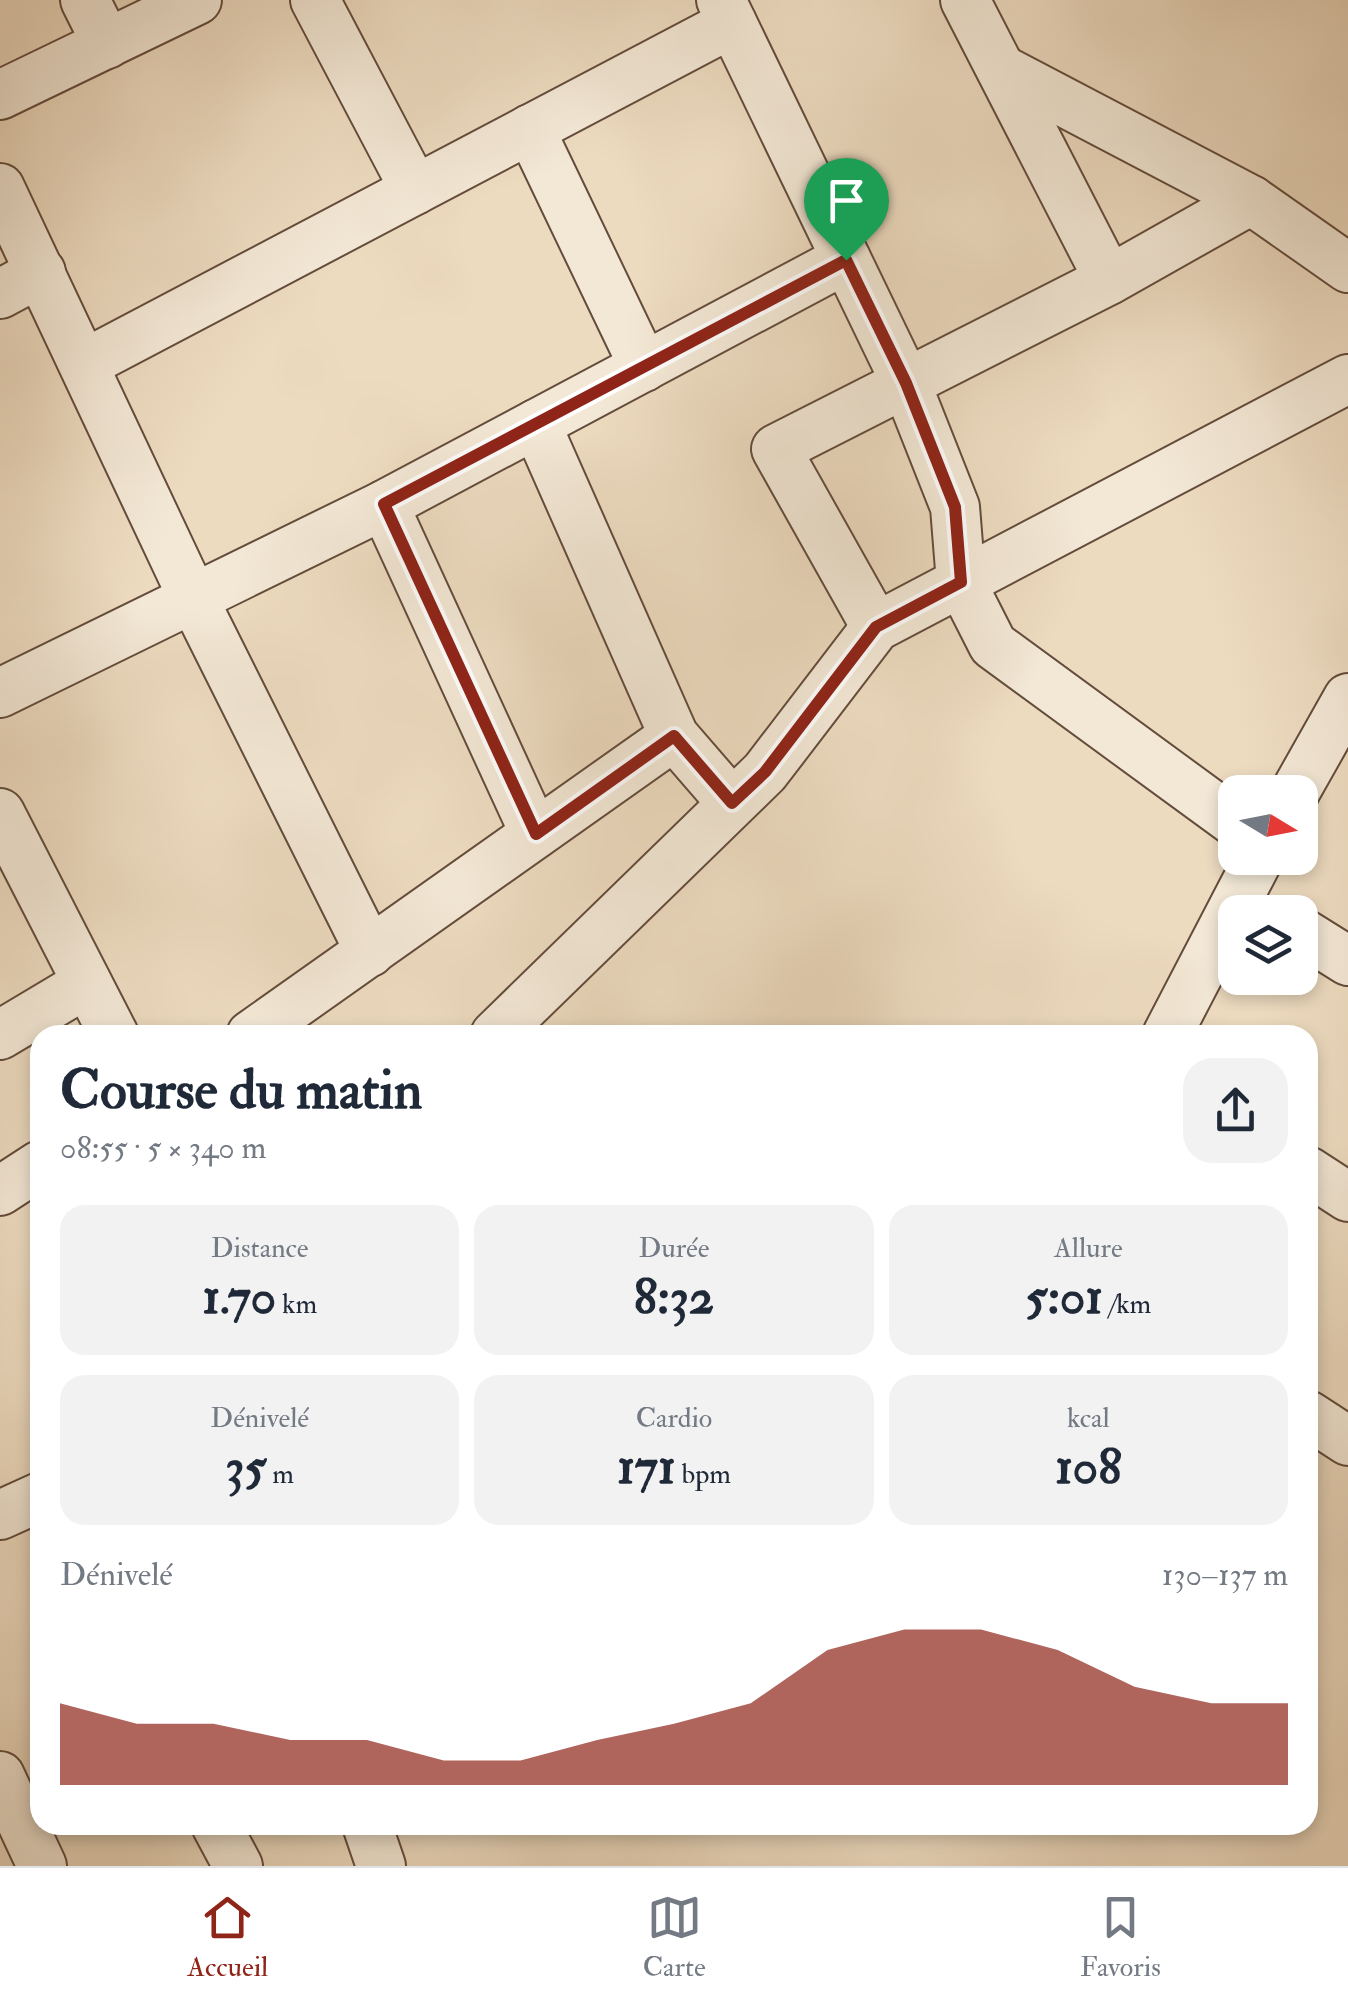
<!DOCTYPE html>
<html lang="fr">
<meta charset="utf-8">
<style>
:root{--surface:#fff;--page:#f2f2f3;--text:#1f2937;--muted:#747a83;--line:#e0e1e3;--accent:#8f2418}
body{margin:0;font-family:"IM FELL Double Pica",serif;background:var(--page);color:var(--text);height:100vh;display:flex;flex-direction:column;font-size:38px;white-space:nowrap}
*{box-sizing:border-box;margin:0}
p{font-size:32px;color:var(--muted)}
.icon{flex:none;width:55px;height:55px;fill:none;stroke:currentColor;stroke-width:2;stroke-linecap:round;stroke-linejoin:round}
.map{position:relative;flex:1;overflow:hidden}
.side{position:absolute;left:30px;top:1025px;width:1288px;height:810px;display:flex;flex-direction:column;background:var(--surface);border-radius:30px;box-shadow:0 5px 15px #0003}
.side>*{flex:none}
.needle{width:65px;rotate:100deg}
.fabs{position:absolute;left:1218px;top:775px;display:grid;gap:20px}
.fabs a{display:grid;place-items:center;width:100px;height:100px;border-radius:20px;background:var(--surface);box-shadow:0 5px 15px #0003;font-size:50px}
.pin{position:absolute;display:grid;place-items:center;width:85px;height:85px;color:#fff;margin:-102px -42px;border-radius:50% 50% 50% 0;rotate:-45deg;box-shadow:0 0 10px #0007}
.pin .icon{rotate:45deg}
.round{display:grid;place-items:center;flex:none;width:105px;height:105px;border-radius:30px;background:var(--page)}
.overview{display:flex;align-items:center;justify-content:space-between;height:170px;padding:0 30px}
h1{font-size:55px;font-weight:700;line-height:75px}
.metrics{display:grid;grid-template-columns:repeat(3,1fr);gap:15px;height:170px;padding:10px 30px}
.metrics div{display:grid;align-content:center;border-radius:25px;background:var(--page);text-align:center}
.metrics b{font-size:50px;font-weight:700}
.metrics small{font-size:28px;font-weight:400}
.metrics p{font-size:28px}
.chart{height:280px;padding:20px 30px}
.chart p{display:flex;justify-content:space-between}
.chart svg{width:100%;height:180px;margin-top:10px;fill:var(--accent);opacity:.7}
.tab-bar{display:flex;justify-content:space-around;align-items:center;height:140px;border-top:2px solid var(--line);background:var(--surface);font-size:28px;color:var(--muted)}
.tab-bar a{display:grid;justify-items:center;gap:5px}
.tab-bar .active{color:var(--accent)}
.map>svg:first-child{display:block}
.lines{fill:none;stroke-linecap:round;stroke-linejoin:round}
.minor-casing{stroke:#644c3c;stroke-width:52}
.minor{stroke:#f3e8d6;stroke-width:48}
.route-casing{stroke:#fff;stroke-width:20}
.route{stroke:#8f2418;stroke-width:12}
</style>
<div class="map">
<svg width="1348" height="1866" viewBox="0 0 1348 1866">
<rect width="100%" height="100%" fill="#eddbc0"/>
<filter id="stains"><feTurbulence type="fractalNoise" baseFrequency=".002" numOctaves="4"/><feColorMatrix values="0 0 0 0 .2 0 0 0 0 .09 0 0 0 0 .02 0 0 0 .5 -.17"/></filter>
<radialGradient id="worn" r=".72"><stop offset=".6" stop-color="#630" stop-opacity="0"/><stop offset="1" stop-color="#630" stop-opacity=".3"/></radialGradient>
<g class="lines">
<g class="minor-casing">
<g id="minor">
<polyline points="85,0 107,44"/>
<polyline points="315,0 415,190"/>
<polyline points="721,0 906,383 955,507 961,582 993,645 1235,822"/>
<polyline points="965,0 1109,280"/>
<polyline points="1001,69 1251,200 1348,268"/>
<polyline points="0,95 197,0"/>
<polyline points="530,129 644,367"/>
<polyline points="0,188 194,600 370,952"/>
<polyline points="0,294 41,272"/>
<polyline points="86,363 732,23"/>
<polyline points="536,424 674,736 732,803"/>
<polyline points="384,505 535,834"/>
<polyline points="876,627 776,449 1109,280 1251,200"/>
<polyline points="0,693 384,505 846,259"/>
<polyline points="1295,792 1348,698"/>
<polyline points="0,813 114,1035"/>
<polyline points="1300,931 1348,961"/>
<polyline points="0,1035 87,983"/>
<polyline points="251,1035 674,736"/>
<polyline points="495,1035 765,772 876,627 1348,379"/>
<polyline points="1167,1035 1259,858"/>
<polyline points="1308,1171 1348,1197"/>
<polyline points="0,1191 40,1165"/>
<polyline points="1308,1415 1348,1441"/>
<polyline points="0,1515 40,1497"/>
<polyline points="0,1776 42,1866"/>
<polyline points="216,1825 238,1866"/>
<polyline points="367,1825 381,1866"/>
</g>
</g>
<use href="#minor" class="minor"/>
</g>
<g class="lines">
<g class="route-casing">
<polygon id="route" points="846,260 906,383 955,507 961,582 876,627 765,772 732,803 674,736 536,834 384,504"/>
</g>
<use href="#route" class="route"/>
</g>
<rect width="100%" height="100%" filter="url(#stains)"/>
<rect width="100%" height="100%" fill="url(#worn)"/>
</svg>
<div class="fabs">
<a><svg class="needle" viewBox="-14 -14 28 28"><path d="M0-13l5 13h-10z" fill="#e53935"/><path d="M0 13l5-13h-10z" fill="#747a83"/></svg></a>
<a><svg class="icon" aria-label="layers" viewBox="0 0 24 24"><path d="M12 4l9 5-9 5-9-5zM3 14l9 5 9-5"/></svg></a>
</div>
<div class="pin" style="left:846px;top:260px;background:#1e9e55"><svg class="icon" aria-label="arrive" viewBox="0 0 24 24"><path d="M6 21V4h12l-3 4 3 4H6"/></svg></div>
<section class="side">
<div class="overview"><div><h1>Course du matin</h1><p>08:55 · 5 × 340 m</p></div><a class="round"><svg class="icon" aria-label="share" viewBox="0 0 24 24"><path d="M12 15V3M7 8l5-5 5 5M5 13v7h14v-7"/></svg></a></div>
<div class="metrics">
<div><p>Distance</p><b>1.70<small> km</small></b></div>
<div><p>Durée</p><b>8:32</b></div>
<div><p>Allure</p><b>5:01<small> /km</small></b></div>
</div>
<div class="metrics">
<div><p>Dénivelé</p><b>35<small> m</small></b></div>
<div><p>Cardio</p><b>171<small> bpm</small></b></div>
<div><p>kcal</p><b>108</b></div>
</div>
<div class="chart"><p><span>Dénivelé</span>130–137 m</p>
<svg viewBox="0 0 160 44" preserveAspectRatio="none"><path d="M0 44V24L10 29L20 29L30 33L40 33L50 38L60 38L70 33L80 29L90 24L100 11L110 6L120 6L130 11L140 20L150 24L160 24V44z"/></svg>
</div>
</section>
</div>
<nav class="tab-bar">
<a class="active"><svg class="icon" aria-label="home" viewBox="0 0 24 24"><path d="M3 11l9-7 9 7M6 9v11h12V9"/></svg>Accueil</a>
<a><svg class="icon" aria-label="map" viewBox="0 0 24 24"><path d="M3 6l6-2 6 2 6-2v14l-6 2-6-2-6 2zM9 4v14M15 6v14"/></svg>Carte</a>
<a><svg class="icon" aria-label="saved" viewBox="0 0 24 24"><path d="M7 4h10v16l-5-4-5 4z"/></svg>Favoris</a>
</nav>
